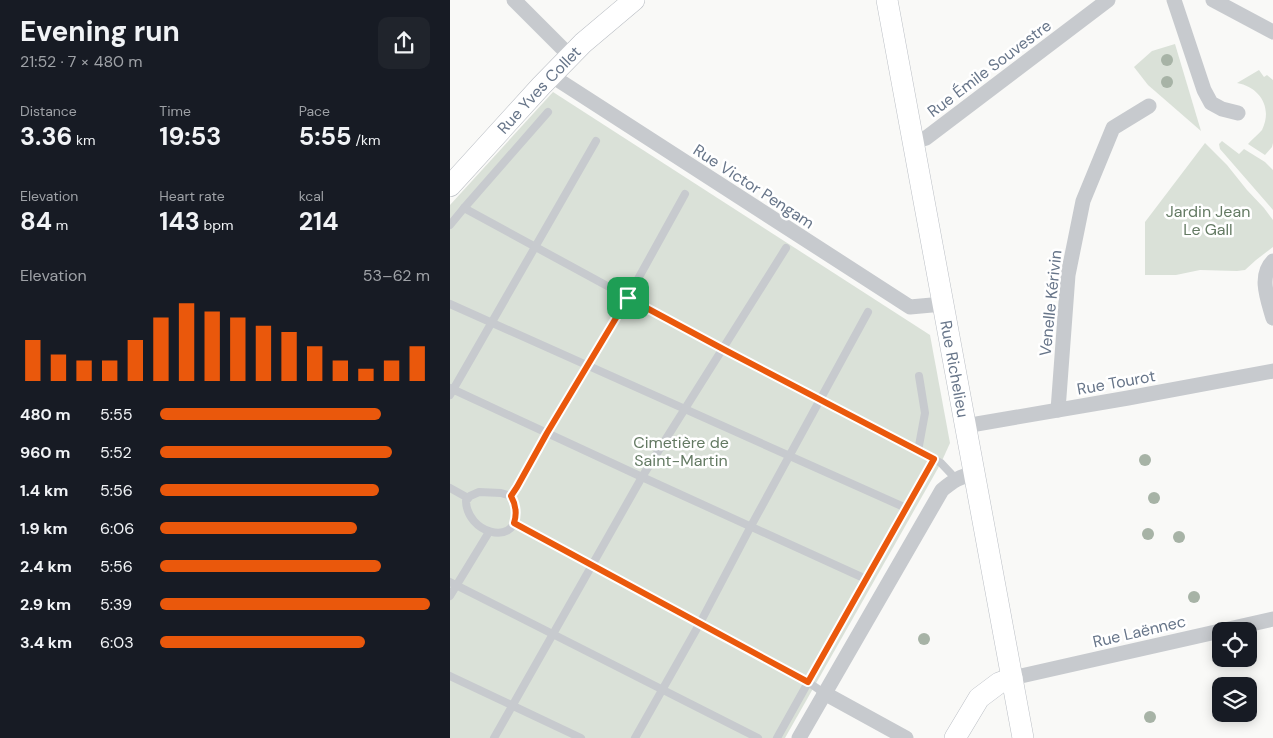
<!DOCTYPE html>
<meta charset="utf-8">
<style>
:root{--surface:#171b24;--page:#20242c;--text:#f1f3f6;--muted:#9ea1a6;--accent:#ea580c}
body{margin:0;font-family:"DM Sans",sans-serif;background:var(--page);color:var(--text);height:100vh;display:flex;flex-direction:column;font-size:19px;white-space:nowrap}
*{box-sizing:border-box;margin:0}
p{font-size:16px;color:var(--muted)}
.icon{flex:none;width:28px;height:28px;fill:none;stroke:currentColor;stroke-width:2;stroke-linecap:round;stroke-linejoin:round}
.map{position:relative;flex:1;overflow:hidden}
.sheet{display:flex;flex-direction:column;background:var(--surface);width:450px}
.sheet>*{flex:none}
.fabs{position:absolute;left:762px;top:622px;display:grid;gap:10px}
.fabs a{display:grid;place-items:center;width:45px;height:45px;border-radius:10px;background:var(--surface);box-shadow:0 2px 12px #0003;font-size:25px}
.pin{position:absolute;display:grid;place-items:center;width:42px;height:42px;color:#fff;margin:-21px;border-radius:10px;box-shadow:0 2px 8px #0006}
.round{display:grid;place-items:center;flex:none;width:52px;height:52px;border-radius:10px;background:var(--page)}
.summary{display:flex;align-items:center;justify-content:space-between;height:85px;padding:0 20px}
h1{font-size:28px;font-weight:700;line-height:38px}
.figures{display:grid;grid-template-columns:repeat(3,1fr);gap:8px;height:85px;padding:5px 20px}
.figures div{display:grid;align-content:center}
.figures b{font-size:25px;font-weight:700}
.figures small{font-size:14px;font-weight:400}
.figures p{font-size:14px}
.chart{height:140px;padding:10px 20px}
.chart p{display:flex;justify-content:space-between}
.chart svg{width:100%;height:90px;margin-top:5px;stroke:var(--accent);stroke-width:6}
ul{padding:0 20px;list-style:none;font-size:16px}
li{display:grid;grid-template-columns:80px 60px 1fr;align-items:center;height:38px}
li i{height:12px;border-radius:6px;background:var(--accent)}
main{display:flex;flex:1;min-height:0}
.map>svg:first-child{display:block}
.green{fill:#dae1d8}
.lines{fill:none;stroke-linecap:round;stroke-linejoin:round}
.secondary-casing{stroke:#bbbfc5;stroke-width:22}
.lane{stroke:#c7cace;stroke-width:8}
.street{stroke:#c7cace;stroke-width:15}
.secondary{stroke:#fff;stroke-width:21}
.tree{fill:#a7b3a6}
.route-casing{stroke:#fff;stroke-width:10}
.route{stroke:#ea580c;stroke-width:6}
.labels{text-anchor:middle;stroke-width:5;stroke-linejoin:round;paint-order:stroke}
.street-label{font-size:16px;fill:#677589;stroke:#fff}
.park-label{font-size:16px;fill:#647a63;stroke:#fff}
</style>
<main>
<section class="sheet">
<div class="summary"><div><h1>Evening run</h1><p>21:52 · 7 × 480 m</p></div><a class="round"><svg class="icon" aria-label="share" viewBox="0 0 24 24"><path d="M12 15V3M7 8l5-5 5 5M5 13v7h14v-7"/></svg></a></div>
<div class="figures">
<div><p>Distance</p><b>3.36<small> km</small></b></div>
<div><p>Time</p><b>19:53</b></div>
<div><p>Pace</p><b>5:55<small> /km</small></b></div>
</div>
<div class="figures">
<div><p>Elevation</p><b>84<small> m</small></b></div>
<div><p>Heart rate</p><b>143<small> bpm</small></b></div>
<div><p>kcal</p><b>214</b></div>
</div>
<div class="chart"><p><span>Elevation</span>53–62 m</p>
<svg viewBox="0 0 160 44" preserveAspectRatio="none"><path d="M5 44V24M15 44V31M25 44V34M35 44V34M45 44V24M55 44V13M65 44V6M75 44V10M85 44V13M95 44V17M105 44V20M115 44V27M125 44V34M135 44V38M145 44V34M155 44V27"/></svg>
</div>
<ul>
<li><b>480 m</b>5:55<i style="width:82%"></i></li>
<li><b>960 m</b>5:52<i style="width:86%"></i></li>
<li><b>1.4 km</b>5:56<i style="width:81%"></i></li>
<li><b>1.9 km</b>6:06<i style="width:73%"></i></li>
<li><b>2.4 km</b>5:56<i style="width:82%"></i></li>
<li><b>2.9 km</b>5:39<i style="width:100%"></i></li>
<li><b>3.4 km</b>6:03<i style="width:76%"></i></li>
</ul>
</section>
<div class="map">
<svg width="823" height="738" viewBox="0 0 823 738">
<rect width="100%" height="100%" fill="#f9f9f7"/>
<g class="green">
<polygon points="725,44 751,131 698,85 684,67 702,51"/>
<path d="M809,70L814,77L817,75L823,80V143L822,147L815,155L798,144C802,139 808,135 812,130C823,108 810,87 787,83Z"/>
<polygon points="103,92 480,335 500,443 491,463 335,738 0,738 0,205"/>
<polygon points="772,141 789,154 794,149 815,162 823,170 823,210 770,149 769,144"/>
<polygon points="755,143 777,165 797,190 814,208 823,220 823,247 806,260 795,270 787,271 750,270 726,275 695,275 695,222"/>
</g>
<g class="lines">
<g class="secondary-casing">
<g id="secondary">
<path id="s1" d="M437,0L573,738"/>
<path id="s2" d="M0,186L91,86L133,43L184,0"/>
<polyline points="505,738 529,698 549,683 562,678"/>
</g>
</g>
<g class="lane">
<polyline points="14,208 273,349 491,463 506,479"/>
<polyline points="0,225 14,208 98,112"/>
<polyline points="0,304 456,508"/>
<polyline points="0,388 192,477 416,579"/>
<polyline points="0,395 146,141"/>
<polyline points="468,451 475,413 469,376"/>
<polyline points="0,488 18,498"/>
<path d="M29,492L51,493L61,496C64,502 66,508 66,515C64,546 17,533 16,501L20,496Z"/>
<polyline points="61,496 67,487 97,433 178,297 235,194"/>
<polyline points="64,523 358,682 374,693"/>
<polyline points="0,582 308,738"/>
<polyline points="0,596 39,532"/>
<polyline points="0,676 131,738"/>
<polyline points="44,738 192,477 336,248"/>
<polyline points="185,738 250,623 301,526 418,312"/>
<polyline points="327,738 483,459"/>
</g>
<g class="street">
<polyline points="64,0 120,56"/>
<polyline points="724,0 754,90 761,103 772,109 788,113"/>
<polyline points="763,0 823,32"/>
<polyline points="102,76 460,307 493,304"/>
<polyline points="463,142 476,138 658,0"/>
<path d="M823,261C808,276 818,300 823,318"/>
<polyline points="608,410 618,275 633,201 663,128 699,106"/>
<polyline points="515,426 678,398 823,371"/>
<polyline points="562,678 823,619"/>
<polyline points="374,693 456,738"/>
<path d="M349,738L492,490C503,481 510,476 524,474"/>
</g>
<use href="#secondary" class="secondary"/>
</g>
<g class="tree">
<circle cx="717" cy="60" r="6"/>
<circle cx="717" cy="82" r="6"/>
<circle cx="695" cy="460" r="6"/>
<circle cx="704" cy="498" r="6"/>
<circle cx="698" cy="534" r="6"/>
<circle cx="729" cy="537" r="6"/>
<circle cx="744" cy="597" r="6"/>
<circle cx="474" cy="639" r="6"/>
<circle cx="700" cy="717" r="6"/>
</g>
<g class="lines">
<g class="route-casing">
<path id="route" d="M178,298L273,349L484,459L358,682L64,523C67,514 66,505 61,496L67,487L97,433Z"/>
</g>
<use href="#route" class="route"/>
</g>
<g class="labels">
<g class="street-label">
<text transform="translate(539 68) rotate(-37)" y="6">Rue Émile Souvestre</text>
<text dy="6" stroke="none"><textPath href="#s2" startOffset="131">Rue Yves Collet</textPath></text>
<text transform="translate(304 186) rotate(33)" y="6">Rue Victor Pengam</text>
<text transform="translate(600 303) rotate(-84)" y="6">Venelle Kérivin</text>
<text dy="6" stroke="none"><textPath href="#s1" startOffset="375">Rue Richelieu</textPath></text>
<text transform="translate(666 382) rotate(-10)" y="6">Rue Tourot</text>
<text transform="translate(689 631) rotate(-13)" y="6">Rue Laënnec</text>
</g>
<g class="park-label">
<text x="758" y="217">Jardin Jean<tspan x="758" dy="18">Le Gall</tspan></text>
<text x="231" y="448">Cimetière de<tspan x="231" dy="18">Saint-Martin</tspan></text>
</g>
</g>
</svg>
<div class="fabs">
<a><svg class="icon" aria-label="locate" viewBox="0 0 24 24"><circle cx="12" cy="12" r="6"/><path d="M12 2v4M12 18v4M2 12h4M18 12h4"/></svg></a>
<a><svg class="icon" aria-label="layers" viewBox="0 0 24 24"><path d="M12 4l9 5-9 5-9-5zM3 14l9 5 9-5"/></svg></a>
</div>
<div class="pin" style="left:178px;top:298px;background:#1e9e55"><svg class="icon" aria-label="arrive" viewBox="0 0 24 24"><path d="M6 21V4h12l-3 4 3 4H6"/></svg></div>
</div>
</main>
